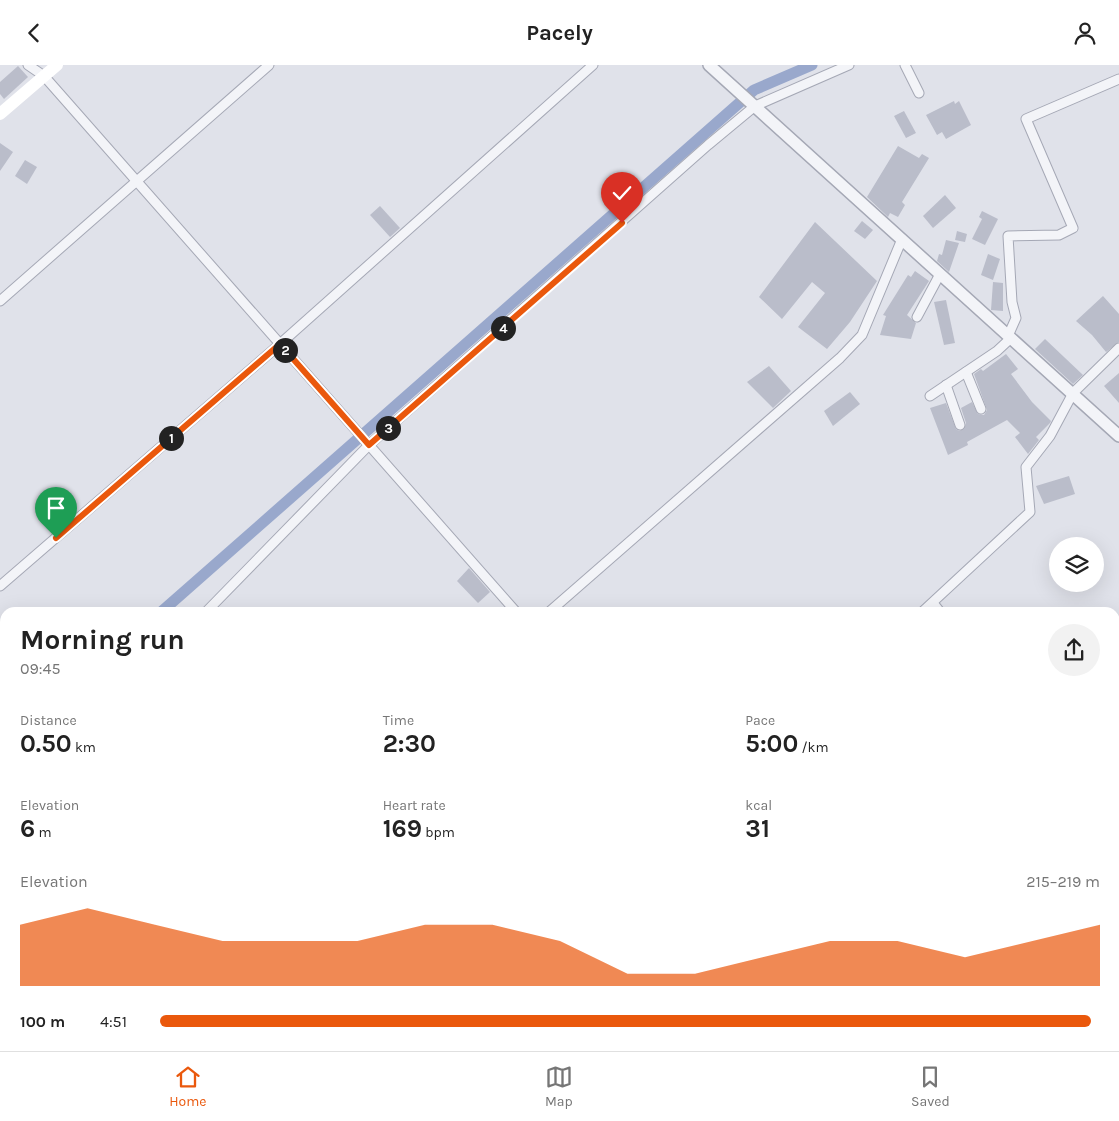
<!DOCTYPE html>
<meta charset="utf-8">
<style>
:root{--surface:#fff;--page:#f2f2f2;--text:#222;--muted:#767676;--line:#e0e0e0;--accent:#ea580c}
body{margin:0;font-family:Karla,sans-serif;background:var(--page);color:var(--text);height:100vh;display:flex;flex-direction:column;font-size:19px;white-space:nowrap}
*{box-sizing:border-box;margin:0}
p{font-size:16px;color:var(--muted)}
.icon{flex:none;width:28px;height:28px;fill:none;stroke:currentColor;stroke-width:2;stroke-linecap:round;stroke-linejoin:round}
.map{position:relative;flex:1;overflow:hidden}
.sheet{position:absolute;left:0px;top:542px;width:1120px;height:444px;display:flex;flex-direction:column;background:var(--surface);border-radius:15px 15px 0 0;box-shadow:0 5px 20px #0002}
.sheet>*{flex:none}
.tools{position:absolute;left:1049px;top:472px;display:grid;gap:10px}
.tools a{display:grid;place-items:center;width:55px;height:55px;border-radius:50%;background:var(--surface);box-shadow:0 5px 20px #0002;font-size:25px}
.pin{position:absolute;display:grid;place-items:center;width:42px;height:42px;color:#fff;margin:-51px -21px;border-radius:50% 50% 50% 0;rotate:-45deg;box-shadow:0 0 5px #0007}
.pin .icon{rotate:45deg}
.km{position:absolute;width:25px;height:25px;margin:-12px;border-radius:50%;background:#222;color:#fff;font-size:14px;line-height:25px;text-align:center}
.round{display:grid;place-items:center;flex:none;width:52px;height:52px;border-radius:26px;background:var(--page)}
.head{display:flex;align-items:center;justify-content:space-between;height:85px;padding:0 20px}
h1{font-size:28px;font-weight:700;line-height:38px}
.metrics{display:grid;grid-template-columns:repeat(3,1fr);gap:8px;height:85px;padding:5px 20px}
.metrics div{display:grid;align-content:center}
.metrics b{font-size:25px;font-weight:700}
.metrics small{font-size:14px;font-weight:400}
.metrics p{font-size:14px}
.chart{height:140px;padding:10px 20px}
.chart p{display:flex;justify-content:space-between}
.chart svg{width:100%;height:90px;margin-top:5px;fill:var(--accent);opacity:.7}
ul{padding:0 20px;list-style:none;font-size:16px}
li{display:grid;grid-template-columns:80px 60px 1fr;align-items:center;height:38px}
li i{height:12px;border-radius:6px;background:var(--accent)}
header{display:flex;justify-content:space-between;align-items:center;height:65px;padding:0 20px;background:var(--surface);font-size:22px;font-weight:700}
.dock{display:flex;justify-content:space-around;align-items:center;height:70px;border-top:1px solid var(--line);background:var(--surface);font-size:14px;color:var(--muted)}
.dock a{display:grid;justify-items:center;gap:2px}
.dock .current{color:var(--accent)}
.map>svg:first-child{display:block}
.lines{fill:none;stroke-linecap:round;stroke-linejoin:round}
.canal{stroke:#99a8cc;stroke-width:11}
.building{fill:#babdca}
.minor-casing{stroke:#a5a8b5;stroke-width:11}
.tertiary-casing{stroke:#a5a8b5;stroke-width:14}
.trunk-casing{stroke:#878ca2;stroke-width:16}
.minor{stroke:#f3f4f8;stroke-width:9}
.tertiary{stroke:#f3f4f8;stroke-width:11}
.secondary{stroke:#fff;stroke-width:12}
.trunk{stroke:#fff;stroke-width:14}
.route-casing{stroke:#fff;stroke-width:10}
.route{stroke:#ea580c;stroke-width:6}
</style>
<header><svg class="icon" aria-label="back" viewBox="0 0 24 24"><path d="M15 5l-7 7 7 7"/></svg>Pacely<svg class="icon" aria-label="person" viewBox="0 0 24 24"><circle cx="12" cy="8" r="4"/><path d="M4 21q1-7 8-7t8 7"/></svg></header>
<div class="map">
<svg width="1119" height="986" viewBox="0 0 1119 986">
<rect width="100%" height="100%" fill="#e0e2ea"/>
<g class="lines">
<g class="canal">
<polyline points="160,548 754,25 812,0"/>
<polyline points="0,722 5,710"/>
</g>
</g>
<g class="building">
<polygon points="18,1 28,12 4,34 0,29 0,17"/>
<polygon points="954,36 955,39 959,36 971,60 946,74 942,67 937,70 926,50"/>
<polygon points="904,46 916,68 906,73 894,51"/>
<polygon points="0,78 13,87 0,106"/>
<polygon points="898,81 919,93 922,89 929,93 902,137 905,140 898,152 890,148 888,152 867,132"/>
<polygon points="25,95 37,102 27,119 15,111"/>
<polygon points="945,130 956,143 933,163 923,151"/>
<polygon points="380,141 400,163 390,172 370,150"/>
<polygon points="982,146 998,154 985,180 972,174 982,154 979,152"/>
<polygon points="862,156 873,165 865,174 854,166"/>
<polygon points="815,157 877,216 850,257 827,284 798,262 825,228 812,217 782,254 759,232"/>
<polygon points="957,166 967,169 965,177 955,175"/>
<polygon points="946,175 959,178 949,207 937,196 939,189 942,190"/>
<polygon points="988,189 1000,194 993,215 981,210"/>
<polygon points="915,206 929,216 907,250 916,258 911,274 880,270 886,251 883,250 908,210 911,212"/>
<polygon points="993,217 1003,218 1003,246 991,245"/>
<polygon points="1103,231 1119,249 1119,277 1106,287 1092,270 1076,256"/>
<polygon points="946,235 955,278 944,280 934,237"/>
<polygon points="1045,274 1083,310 1073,319 1035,284"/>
<polygon points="1006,289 1018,304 1011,309 1032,337 1051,356 1050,358 1036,372 1039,375 1028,389 1015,372 1020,368 1007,355 967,377 968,380 948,390 930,343 946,338 956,364 959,366 964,364 966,358 961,343 972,337 978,349 984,350 987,345 974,309 981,304 983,306"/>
<polygon points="769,301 791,326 773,343 747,317"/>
<polygon points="1119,308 1119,338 1104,321"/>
<polygon points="850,327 860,339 833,361 824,346"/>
<polygon points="1069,411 1075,429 1044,439 1036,421"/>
<polygon points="469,503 490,527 478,538 457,516"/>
</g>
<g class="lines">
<g class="minor-casing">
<g id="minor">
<polyline points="28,0 44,11 517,548"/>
<polyline points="905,0 919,28"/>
<polyline points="0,236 269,0"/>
<polyline points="917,252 940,209"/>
<polyline points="1008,271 1016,253 1012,237 1008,171 1059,170 1073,163 1026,54 1119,14"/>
<polyline points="966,307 981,344"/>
<polyline points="946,320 960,360"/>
<polyline points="930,331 997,286 1011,273"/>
<polyline points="0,521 280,279 593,0"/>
<polyline points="933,538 941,548"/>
<polyline points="205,548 369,380 708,80 755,41 849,0"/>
<polyline points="548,548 840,293 862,270 902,174"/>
<polyline points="921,548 1030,447 1026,402 1050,371 1073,328 1119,283"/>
<polyline points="0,644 5,651"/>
<polyline points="1115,679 1119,675"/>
<polyline points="0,811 5,799"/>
<polyline points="1117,925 1119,930"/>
<polyline points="494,981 494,986"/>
<polyline points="404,986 407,981"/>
<polyline points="702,986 707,981"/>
<polyline points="804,986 809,981"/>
</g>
</g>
<g class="tertiary-casing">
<polyline id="tertiary" points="709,0 1119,371"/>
</g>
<g class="trunk-casing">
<g id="trunk">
<polyline points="0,926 5,927"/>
<polyline points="241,981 263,986"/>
</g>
</g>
<use href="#minor" class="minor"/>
<use href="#tertiary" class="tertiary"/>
<polyline class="secondary" points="0,49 57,0"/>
<use href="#trunk" class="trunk"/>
</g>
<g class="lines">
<g class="route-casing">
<polyline id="route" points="56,473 280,279 369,380 622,158"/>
</g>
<use href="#route" class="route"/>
</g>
</svg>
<div class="tools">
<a><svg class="icon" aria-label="layers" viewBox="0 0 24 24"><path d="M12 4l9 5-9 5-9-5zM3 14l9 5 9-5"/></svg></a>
</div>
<div class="pin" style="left:56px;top:473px;background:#1e9e55"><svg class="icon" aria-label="arrive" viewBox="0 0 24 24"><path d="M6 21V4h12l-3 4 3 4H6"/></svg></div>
<div class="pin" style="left:622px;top:158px;background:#d93025"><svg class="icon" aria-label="check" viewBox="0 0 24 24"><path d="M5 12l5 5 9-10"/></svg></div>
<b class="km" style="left:171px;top:373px">1</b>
<b class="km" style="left:285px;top:285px">2</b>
<b class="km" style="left:388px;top:363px">3</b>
<b class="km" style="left:503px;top:263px">4</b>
<section class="sheet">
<div class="head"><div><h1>Morning run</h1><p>09:45</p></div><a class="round"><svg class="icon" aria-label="share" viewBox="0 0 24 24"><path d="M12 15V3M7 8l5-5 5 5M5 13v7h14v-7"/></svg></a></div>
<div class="metrics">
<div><p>Distance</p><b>0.50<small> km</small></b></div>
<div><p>Time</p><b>2:30</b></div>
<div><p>Pace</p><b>5:00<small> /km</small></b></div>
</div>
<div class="metrics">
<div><p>Elevation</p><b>6<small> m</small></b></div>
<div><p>Heart rate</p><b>169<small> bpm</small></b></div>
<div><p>kcal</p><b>31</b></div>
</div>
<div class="chart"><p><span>Elevation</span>215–219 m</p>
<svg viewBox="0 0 160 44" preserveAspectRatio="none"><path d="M0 44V14L10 6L20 14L30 22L40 22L50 22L60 14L70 14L80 22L90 38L100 38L110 30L120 22L130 22L140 30L150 22L160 14V44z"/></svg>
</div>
<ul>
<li><b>100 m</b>4:51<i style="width:99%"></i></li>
</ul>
</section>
</div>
<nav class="dock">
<a class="current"><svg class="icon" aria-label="home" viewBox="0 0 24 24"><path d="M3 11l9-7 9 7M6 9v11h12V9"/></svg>Home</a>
<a><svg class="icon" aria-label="map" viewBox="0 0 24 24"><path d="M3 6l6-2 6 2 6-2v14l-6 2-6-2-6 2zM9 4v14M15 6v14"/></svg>Map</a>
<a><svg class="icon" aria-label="saved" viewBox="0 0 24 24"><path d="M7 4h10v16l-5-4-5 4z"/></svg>Saved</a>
</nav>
